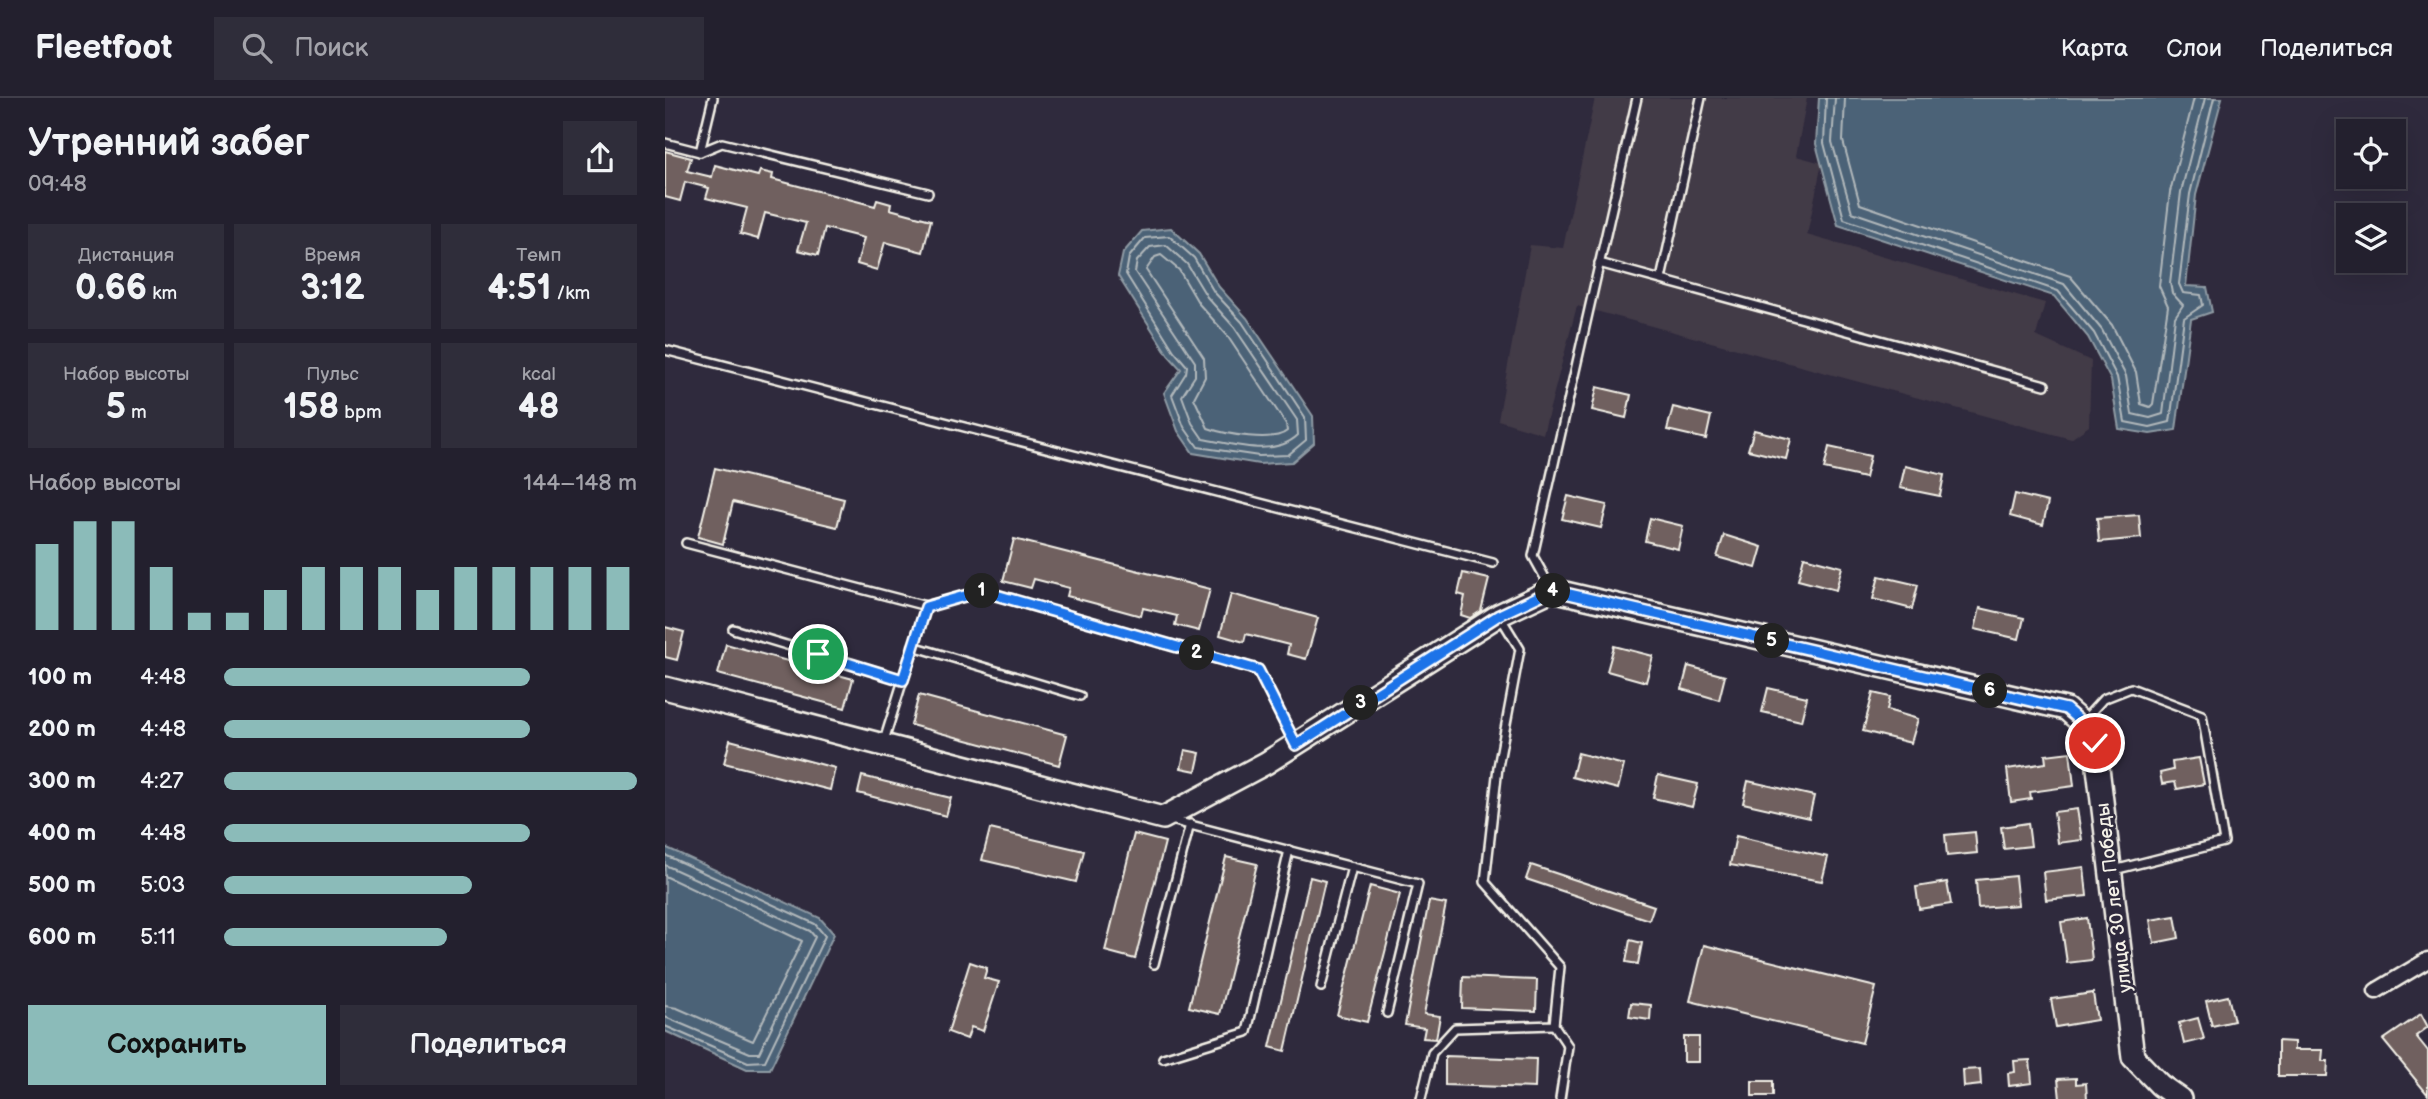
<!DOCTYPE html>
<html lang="ru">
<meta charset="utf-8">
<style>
:root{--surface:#23202e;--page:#2f2d3a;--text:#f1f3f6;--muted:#a3a3aa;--line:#403e4a;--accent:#8bbbb9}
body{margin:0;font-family:"Balsamiq Sans",sans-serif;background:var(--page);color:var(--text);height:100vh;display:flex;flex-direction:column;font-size:26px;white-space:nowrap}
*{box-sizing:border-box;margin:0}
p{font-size:23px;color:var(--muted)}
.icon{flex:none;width:38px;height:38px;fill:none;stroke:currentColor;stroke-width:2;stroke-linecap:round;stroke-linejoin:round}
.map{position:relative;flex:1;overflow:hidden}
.panel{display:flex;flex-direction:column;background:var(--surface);width:665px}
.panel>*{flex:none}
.tools{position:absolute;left:1671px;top:21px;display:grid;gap:14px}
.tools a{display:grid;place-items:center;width:70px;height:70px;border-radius:0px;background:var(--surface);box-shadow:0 7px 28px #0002,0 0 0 2px var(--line);font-size:35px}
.pin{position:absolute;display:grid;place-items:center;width:60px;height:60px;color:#fff;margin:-30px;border:4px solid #fff;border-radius:50%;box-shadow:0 2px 7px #0007}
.km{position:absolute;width:35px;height:35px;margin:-18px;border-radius:50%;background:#222;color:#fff;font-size:19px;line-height:35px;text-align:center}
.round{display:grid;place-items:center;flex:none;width:74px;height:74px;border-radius:0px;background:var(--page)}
.summary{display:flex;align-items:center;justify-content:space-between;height:119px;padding:0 28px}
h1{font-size:38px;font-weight:800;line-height:52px}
.metrics{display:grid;grid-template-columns:repeat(3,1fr);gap:10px;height:119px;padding:7px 28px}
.metrics div{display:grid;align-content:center;border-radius:0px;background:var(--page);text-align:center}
.metrics b{font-size:35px;font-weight:800}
.metrics small{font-size:19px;font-weight:400}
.metrics p{font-size:19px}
.chart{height:196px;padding:14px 28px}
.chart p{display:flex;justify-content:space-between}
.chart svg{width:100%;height:126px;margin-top:7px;stroke:var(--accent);stroke-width:6}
.cta{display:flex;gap:14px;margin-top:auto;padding:14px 28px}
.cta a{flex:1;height:80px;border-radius:0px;background:var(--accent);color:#111;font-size:28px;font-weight:800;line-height:80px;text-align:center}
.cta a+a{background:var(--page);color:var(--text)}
ul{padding:0 28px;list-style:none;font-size:23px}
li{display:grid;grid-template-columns:112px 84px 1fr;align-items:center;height:52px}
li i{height:18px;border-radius:9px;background:var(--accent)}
header{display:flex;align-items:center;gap:42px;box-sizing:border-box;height:98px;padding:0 35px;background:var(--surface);border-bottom:2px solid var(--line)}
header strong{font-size:33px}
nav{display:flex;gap:38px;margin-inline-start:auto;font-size:24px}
.search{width:490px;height:63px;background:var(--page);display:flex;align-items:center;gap:18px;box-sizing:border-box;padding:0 24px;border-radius:0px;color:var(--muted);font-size:26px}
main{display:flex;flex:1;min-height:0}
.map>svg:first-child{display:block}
.built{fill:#423a47}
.water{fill:#4c6277;stroke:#8f9ba4;stroke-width:2}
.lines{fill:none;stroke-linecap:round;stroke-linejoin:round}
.shore{stroke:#b1b8bb;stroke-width:2}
.building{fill:#70615e;stroke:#f4f1e8;stroke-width:2}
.lane-casing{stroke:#f4f1e8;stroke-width:12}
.street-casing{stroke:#f4f1e8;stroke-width:19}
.secondary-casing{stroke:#f4f1e8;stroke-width:26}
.lane{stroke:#2f2a3d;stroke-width:7}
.street{stroke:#2f2a3d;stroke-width:14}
.secondary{stroke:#2f2a3d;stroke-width:21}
.route-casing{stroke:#fff;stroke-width:14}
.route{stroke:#1a73e8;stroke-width:9}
.labels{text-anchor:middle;stroke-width:5;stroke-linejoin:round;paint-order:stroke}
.street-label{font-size:19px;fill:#f4f1e8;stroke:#2f2a3d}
</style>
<header>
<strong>Fleetfoot</strong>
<div class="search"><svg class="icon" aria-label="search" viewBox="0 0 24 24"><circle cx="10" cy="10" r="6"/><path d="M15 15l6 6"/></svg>Поиск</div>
<nav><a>Карта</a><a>Слои</a><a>Поделиться</a></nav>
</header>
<main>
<section class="panel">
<div class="summary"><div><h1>Утренний забег</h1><p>09:48</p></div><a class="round"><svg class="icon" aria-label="share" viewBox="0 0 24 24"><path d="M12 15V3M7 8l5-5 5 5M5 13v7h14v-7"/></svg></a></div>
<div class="metrics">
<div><p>Дистанция</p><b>0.66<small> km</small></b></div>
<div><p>Время</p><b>3:12</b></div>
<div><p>Темп</p><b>4:51<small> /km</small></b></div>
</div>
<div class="metrics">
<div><p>Набор высоты</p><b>5<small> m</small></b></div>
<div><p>Пульс</p><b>158<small> bpm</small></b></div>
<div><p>kcal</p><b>48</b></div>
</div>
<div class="chart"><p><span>Набор высоты</span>144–148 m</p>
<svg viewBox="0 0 160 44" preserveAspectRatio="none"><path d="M5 44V14M15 44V6M25 44V6M35 44V22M45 44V38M55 44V38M65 44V30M75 44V22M85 44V22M95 44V22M105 44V30M115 44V22M125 44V22M135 44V22M145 44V22M155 44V22"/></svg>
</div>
<ul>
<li><b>100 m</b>4:48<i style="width:74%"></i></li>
<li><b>200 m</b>4:48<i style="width:74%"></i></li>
<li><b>300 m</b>4:27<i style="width:100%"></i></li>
<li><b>400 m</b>4:48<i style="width:74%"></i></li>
<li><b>500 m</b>5:03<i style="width:60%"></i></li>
<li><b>600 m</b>5:11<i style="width:54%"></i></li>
</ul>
<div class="cta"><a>Сохранить</a><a>Поделиться</a></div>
</section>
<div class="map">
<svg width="1763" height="1001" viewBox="0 0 1763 1001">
<rect width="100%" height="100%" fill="#2f2a3d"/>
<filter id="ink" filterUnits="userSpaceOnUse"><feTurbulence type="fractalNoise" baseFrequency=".0143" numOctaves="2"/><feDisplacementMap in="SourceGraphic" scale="14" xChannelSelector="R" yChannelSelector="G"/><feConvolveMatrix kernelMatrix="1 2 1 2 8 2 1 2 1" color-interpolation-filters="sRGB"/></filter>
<g filter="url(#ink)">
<polygon class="built" points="930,0 1142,0 1131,58 1157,65 1142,137 1380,205 1371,238 1426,263 1424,328 1406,341 912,208 878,336 833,322 865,147 898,150"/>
<g class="water">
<polygon points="1154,0 1557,0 1531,97 1521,188 1542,189 1547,214 1526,221 1511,332 1485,336 1454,331 1446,282 1423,239 1389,198 1173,127 1151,46"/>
<polygon points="506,130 534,156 554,189 582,220 648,318 649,345 627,364 594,366 528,355 513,333 499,295 516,271 503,257 453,178 458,155 477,133"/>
<polygon points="0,749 155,820 169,836 105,971 82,971 0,933"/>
</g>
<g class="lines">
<g class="shore">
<polyline points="1161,0 1159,45 1179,121 1393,193 1429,235 1452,279 1460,324 1485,329 1505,324 1519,220 1538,207 1536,197 1518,195 1514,186 1525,96 1549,0"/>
<polyline points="1170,0 1167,44 1187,114 1399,186 1437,232 1461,278 1467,316 1485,320 1498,316 1510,219 1518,207 1507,195 1505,185 1516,94 1540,0"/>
<polyline points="1180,0 1178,43 1195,106 1405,178 1447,227 1471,274 1476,306 1485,309 1488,306 1503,208 1494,188 1505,94 1529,0"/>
<polygon points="504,138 529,160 549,194 577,224 640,319 641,342 623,357 594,358 533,349 519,329 507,297 521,275 522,268 509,253 461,176 464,159 480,140"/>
<path d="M501,147L522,166L542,199L569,229L632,322L633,337C609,360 568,346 538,341L527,325L517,298L530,278V264L470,174L472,163L485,149Z"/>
<path d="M496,157L514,172L534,206L561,236L621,326L622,333C609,345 559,336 543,330L529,300L540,279L539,260L481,172L490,159Z"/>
<polyline points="0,757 150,826 160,838 100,963 83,964 0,928"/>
<polyline points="0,767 145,833 150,839 94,955 85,955 0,919"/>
<polyline points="0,778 137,843 88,943 12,910 0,908"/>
</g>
</g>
<g class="building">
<polygon points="0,53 26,60 22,73 47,79 50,67 93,78 95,73 108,76 107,81 210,108 212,102 226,106 225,111 266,122 258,154 220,144 212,172 192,166 199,140 160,130 153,157 133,152 141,125 100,115 93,141 75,136 82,110 41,100 44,90 20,84 15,103 0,99"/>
<polygon points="932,289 966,297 961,320 927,312"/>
<polygon points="1008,309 1046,318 1041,341 1002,332"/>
<polygon points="1089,332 1126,341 1121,361 1083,352"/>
<polygon points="1164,349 1205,358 1200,380 1159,371"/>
<polygon points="1240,368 1279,377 1275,398 1235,390"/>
<polygon points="50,370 179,401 172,429 68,404 58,446 33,439"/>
<polygon points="1350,396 1383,404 1378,427 1345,418"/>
<polygon points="903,398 942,407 936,430 897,421"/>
<polygon points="1474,417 1476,440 1434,444 1432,420"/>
<polygon points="985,420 1018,428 1013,451 980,443"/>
<polygon points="1059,437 1097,449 1091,470 1052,459"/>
<polygon points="349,441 545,491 534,533 510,527 512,518 478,510 476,518 447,510 402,498 404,490 369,481 366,490 338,483"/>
<polygon points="1139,459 1177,469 1171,492 1133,482"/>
<polygon points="798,475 824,481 816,513 805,520 796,517 800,498 793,496"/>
<polygon points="1214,478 1253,487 1247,511 1208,501"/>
<polygon points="566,496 653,520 641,561 622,556 624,547 581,536 579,544 555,537"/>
<polygon points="1315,510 1359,520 1354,541 1310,531"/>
<polygon points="0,529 19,534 12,562 0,559"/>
<polygon points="61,546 188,581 180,610 53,576"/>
<polygon points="949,548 988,558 981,584 942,573"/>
<polygon points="1023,568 1060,578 1054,602 1017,591"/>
<polygon points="1103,590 1142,599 1136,623 1097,614"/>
<polygon points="1208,595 1225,599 1222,612 1253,621 1246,645 1198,633"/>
<polygon points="254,597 402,637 394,667 246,627"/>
<polygon points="65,642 170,670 165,692 59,665"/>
<polygon points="520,652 535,655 531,673 516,670"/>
<polygon points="1405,654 1409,688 1365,694 1366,701 1346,704 1342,671 1381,665 1380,657"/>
<polygon points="913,655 959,667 953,691 907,679"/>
<polygon points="1534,660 1539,686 1512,691 1510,684 1497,686 1495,675 1508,672 1507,664"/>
<polygon points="993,677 1033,686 1027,709 988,700"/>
<polygon points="197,678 286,700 281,718 193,695"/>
<polygon points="1083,683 1149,698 1144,720 1078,705"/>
<polygon points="1412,711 1417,742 1393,745 1389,714"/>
<polygon points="1363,725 1366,748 1339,751 1336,729"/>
<polygon points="325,731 419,753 411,784 317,762"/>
<polygon points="1310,734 1312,755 1282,758 1280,737"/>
<polygon points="469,736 500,744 470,861 440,853"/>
<polygon points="1071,738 1163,759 1157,783 1065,767"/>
<polygon points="561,759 592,766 555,916 524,909"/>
<polygon points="866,767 989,808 984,822 861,781"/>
<polygon points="1419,769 1422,798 1381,802 1378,774"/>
<polygon points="1350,778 1353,807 1313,810 1311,782"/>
<polygon points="645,779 660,783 620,953 605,949"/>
<polygon points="1282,784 1286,806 1254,811 1251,789"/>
<polygon points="705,788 735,796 702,924 672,917"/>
<polygon points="764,803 781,806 759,916 775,918 771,941 758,940 760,930 740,927"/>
<polygon points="1510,818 1514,840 1489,845 1485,822"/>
<polygon points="1422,820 1427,862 1402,865 1396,824"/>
<polygon points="965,842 977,845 973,866 961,864"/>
<polygon points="1039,847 1211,889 1197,945 1025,903"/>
<polygon points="305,864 322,870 319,880 334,884 318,933 306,929 302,941 283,934"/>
<polygon points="798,879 872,882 871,913 797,910"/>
<polygon points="1428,895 1432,922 1391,929 1386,901"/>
<polygon points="1563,898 1569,923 1547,928 1541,903"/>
<polygon points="966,905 986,907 985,922 964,919"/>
<polygon points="1756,916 1763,929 1751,938 1763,953 1763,997 1718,942"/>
<polygon points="1533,920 1539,941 1519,946 1514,925"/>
<rect x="1019" y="939" width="15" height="25"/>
<polygon points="1613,943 1629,944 1629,952 1658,952 1657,963 1663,963 1662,978 1613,978"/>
<polygon points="780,958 871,961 870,990 780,987"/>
<polygon points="1365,962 1367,985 1344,988 1343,975 1350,974 1349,963"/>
<polygon points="1315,971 1316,987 1299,989 1298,972"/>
<polygon points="1411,980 1411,986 1421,985 1422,1001 1395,1001 1393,981"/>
<rect x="1087" y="983" width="21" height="15"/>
</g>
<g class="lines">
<g class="lane-casing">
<g id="lane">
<polyline points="0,45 35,54 57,45 263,95"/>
<polyline points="35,54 48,0"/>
<polyline points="934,165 1380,287"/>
<polyline points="996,181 1036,0"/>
<polyline points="0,252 828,465"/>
<polyline points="21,445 261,508 218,646"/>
<polyline points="885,489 868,458 972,0"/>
<polyline points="261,508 317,493 593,572 629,644"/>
<polyline points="68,531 238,582"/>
<polyline points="248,548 415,598"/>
<polyline points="1419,622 1438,601 1466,590 1537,617 1559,744 1449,772"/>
<polyline points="506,722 753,786 722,915"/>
<polyline points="489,866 525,726"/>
<polyline points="656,889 687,769"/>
<polyline points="889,927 903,948 895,1001"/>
<polyline points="498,960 582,934 624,752"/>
<polyline points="756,1001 767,955 790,930 889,927 895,869 820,784 833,669 855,551 836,520"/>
</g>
</g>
<g class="street-casing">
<polyline id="street" points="1711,893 1763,862"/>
</g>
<g class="secondary-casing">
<polyline id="secondary" points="0,590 498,720 601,665 834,517 887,492 1401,611 1416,624 1430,645 1468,959 1495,987 1515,1001"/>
</g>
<use href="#lane" class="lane"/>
<use href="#street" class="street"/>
<use href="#secondary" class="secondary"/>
</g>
</g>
<g class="lines" filter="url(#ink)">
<g class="route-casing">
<polyline id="route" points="153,556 238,582 261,509 317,493 593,572 631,647 834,517 887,492 1401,611 1416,624 1430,645"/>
</g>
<use href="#route" class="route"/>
</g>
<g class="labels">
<g class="street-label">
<text transform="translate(1448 800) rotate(-97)" y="7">улица 30 лет Победы</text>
</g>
</g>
</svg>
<div class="tools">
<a><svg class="icon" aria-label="locate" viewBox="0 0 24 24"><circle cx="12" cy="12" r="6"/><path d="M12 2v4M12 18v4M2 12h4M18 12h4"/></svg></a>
<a><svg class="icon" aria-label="layers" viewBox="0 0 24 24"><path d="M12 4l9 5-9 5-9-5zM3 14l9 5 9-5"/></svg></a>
</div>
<div class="pin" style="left:153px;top:556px;background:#1e9e55"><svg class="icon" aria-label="arrive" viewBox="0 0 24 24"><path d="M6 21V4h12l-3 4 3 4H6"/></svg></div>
<div class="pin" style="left:1430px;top:645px;background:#d93025"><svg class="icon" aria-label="check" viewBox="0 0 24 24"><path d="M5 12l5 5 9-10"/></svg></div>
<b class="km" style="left:317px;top:493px">1</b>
<b class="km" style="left:532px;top:555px">2</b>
<b class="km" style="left:696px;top:605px">3</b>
<b class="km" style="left:888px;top:493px">4</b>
<b class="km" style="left:1107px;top:543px">5</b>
<b class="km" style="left:1325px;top:593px">6</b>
</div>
</main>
